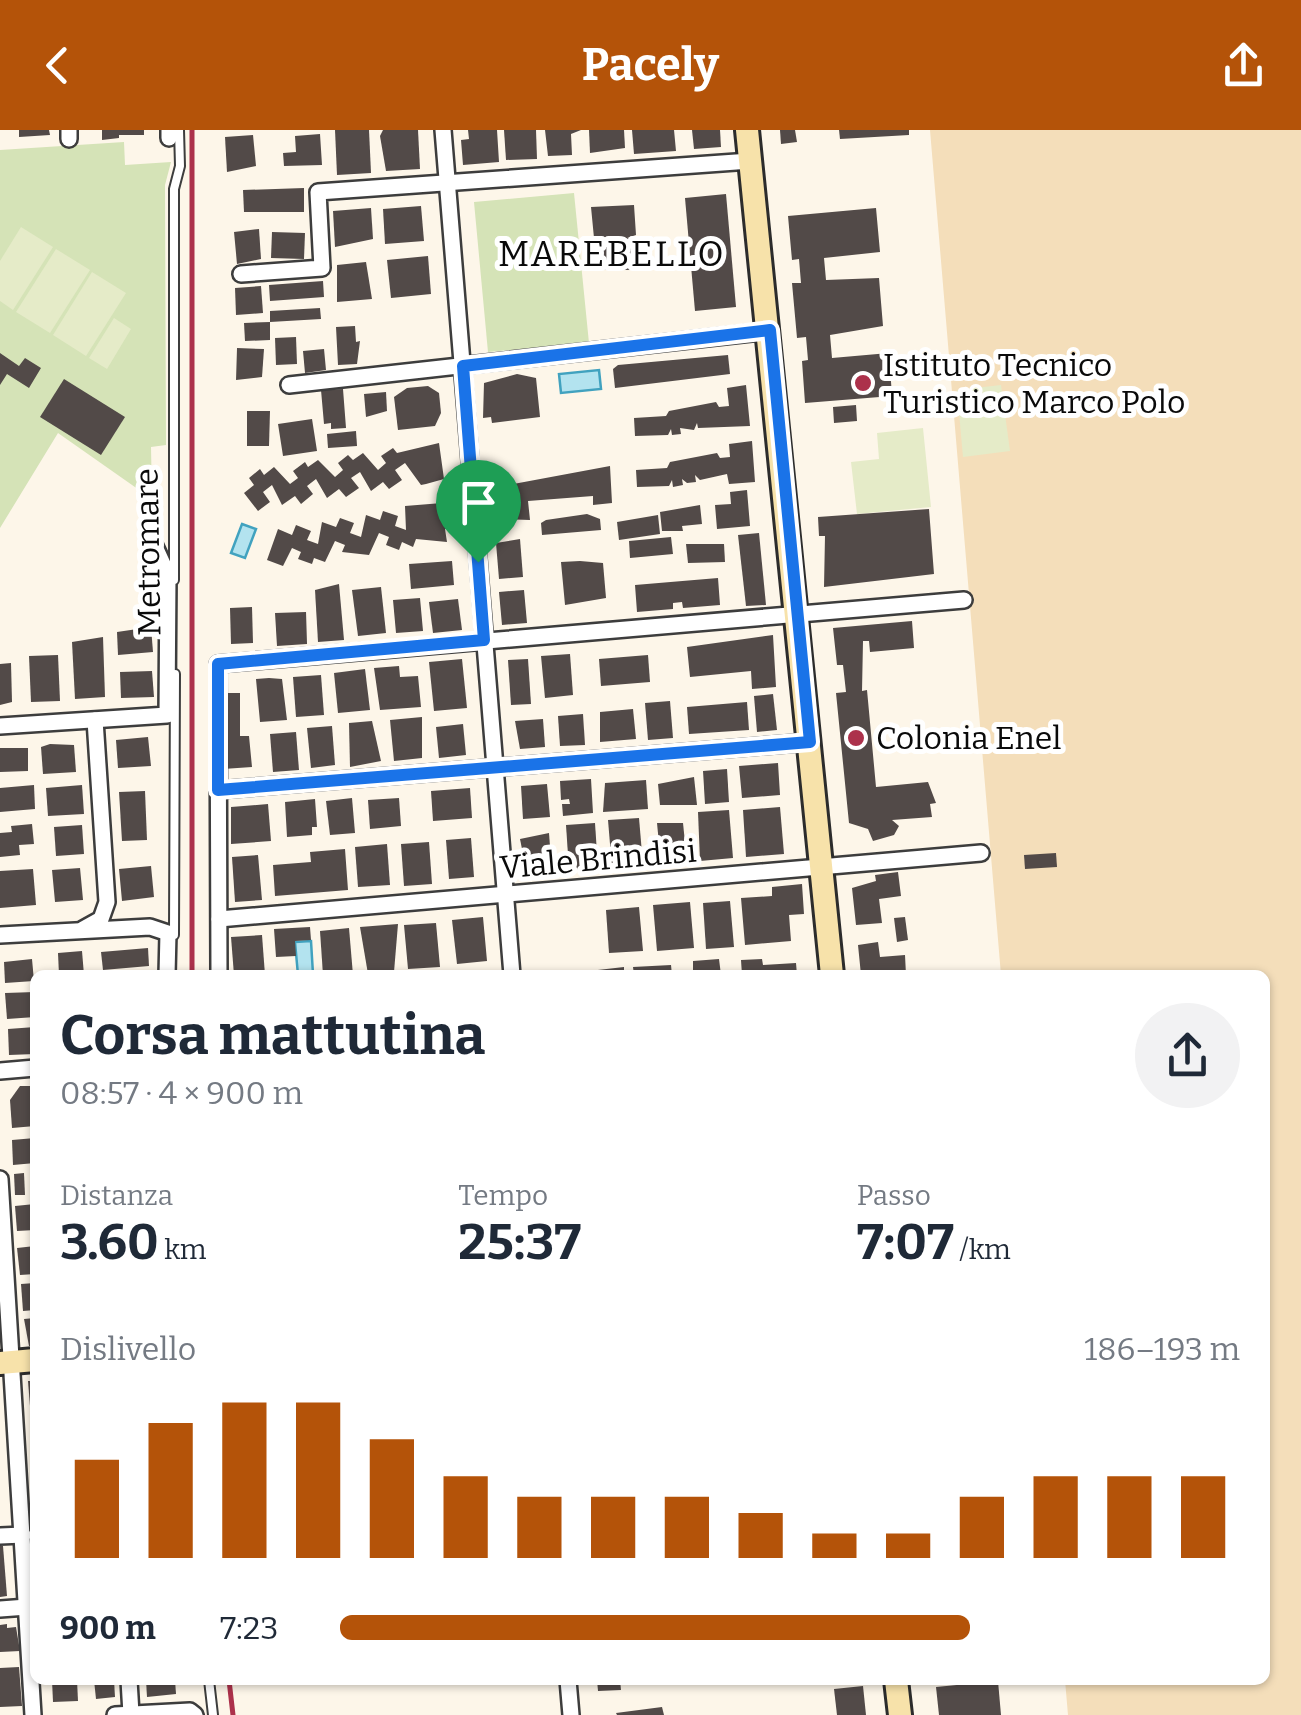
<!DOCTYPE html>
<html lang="it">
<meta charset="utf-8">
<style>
:root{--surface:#fff;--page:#f2f2f3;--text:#1f2937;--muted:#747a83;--accent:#b45309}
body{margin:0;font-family:Bitter,serif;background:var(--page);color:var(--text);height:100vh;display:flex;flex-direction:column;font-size:38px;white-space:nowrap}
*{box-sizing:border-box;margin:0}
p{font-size:32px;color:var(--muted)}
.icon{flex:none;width:55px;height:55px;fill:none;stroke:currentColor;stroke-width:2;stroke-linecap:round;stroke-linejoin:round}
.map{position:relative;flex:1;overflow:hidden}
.details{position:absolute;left:30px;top:840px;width:1240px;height:715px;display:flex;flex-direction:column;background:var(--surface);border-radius:15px;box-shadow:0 2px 8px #0004}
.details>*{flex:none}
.pin{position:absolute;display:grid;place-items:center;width:85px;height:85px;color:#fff;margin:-102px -42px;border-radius:50% 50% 50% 0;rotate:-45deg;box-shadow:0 0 10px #0007}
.pin .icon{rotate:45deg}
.round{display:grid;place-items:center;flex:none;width:105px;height:105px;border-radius:52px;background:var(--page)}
.headline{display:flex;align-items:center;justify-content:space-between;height:170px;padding:0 30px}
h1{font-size:55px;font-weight:700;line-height:75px}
.stats{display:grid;grid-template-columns:repeat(3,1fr);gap:15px;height:170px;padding:10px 30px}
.stats div{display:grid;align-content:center}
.stats b{font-size:50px;font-weight:700}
.stats small{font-size:28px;font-weight:400}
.stats p{font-size:28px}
.chart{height:280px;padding:20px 30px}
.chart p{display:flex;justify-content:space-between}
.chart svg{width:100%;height:180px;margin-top:10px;stroke:var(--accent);stroke-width:6}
ul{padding:0 30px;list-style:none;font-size:32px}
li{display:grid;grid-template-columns:160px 120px 1fr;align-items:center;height:75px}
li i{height:25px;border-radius:12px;background:var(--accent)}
header{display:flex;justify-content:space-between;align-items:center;height:130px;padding:0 30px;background:var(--accent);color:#fff;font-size:45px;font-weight:700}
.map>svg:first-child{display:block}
.green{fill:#d5e3b7}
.sand{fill:#f4deba}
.pitch{fill:#e5ebc8}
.water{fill:#b3e3ef;stroke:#41a2bf;stroke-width:2.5}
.building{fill:#524a48}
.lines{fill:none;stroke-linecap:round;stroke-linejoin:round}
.lane-casing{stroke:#3d3d3d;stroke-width:12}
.street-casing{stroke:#3d3d3d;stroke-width:20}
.secondary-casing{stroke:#2c2c2c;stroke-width:28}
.lane{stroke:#fff;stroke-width:8}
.street{stroke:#fff;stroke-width:15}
.secondary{stroke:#f7e2aa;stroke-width:22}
.rail{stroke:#ac314b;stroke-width:5}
.route-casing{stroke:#fff;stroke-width:20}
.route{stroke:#1a73e8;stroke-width:12}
.poi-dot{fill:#ac314b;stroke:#fff;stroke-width:4}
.labels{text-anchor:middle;stroke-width:10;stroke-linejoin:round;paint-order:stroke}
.poi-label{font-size:32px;fill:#0a0a0a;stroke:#fff;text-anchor:start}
.street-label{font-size:32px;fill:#0a0a0a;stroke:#fff}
.neighbourhood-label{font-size:35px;letter-spacing:2.5px;fill:#0a0a0a;stroke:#fff}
</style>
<header><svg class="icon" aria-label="back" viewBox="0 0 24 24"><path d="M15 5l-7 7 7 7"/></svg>Pacely<svg class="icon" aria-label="share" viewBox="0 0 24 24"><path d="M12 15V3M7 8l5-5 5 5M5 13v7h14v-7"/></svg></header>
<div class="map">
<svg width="1301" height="1585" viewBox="0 0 1301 1585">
<rect width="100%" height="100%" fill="#fdf6e9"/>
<g class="green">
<polygon points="124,12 125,35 171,32 165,55 166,315 151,317 152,369 58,303 0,398 0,20"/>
<polygon points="574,63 589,213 488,222 474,72"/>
</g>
<polygon class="sand" points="930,0 1301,0 1301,1585 1068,1585 1065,1550 1265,1550 1265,845 1001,845"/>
<g class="pitch">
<polygon points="21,97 53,117 13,180 0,171 0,131"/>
<polygon points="56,119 90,140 50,203 16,182"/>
<polygon points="92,142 126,163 86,226 53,205"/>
<polygon points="114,188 131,199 107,239 89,228"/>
<polygon points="1001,255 1010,321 963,327 957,260"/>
<polygon points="923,298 931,377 857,384 851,332 879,329 877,303"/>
</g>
<g class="water">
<polygon points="599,240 601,259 561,263 559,244"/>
<polygon points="242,394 256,399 245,428 231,423"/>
<polygon points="311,811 313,844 298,845 295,812"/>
</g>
<g class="building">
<polygon points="19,0 49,0 50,5 19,7"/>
<polygon points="102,0 144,0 144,5 119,5 119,8 102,10"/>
<polygon points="335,0 369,0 371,43 337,45"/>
<polygon points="383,0 418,0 420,39 386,41 380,6"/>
<polygon points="468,0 497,0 499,32 463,35 461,10 469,9"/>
<polygon points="504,0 536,0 537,29 506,30"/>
<polygon points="545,0 581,0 571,4 572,25 548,26"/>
<polygon points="589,0 624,0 625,18 590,23"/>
<polygon points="632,0 674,0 676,21 634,24"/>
<polygon points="692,0 720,0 721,17 694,19"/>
<polygon points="780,0 795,0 797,12 781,14"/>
<polygon points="839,0 909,0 909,5 840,9"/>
<polygon points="320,4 322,35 284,36 283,23 296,22 295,6"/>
<polygon points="253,5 256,36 227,42 225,7"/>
<polygon points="304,58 304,82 244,82 243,60"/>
<polygon points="726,64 736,177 695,181 685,68"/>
<polygon points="634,75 636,105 627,108 636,107 639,140 596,140 594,114 610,112 609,107 594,108 591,77"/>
<polygon points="421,76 424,111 385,114 383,79"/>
<polygon points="371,78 373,109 335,117 333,81"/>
<polygon points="876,78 880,122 824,128 826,150 879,148 883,196 830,205 832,228 889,223 892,266 805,273 802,231 808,230 806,207 797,208 792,153 801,153 799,129 792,130 788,86"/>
<polygon points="259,99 261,129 237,134 234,102"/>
<polygon points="272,102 305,103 304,129 271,128"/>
<polygon points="428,126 431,164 391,168 387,130"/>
<polygon points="366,132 372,169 337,172 337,135"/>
<polygon points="323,151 324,167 270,171 269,155"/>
<polygon points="261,156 263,183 236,185 235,158"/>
<polygon points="320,178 321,189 270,192 270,181"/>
<polygon points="270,192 270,210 245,211 244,193"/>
<polygon points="355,196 356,212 360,211 357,234 338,235 336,197"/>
<polygon points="296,207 297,234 276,235 275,208"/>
<polygon points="237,218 264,219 262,247 236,250"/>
<polygon points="324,219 326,240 305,243 303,221"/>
<polygon points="0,223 19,236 25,228 41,238 29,258 7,244 0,255"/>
<polygon points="728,225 730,244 615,258 613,239 618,235"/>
<polygon points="517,244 536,248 540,287 492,293 491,287 483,288 484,253"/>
<polygon points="64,249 125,287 101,325 40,287"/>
<polygon points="746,255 750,296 698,298 697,293 694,300 680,298 681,304 672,305 671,299 668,305 635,306 634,288 666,286 669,281 716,272 719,277 729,276 727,258"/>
<polygon points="428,256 439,263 441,283 435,296 398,300 394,267 407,258"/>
<polygon points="343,259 346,298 331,299 331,293 324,294 321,260"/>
<polygon points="386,262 387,281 366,287 364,264"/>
<polygon points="856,275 857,291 834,293 833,277"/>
<polygon points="247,281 270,281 269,316 247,316"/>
<polygon points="312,289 317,321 283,326 278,294"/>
<polygon points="356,301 357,316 328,318 327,304"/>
<polygon points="752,311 755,352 729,354 727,344 700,350 695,345 696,352 687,353 682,349 683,355 673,357 672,350 669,356 637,357 636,340 667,338 670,332 717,323 720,328 730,327 729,314"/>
<polygon points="439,313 444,349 426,354 421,355 405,333 395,340 402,350 389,359 383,352 371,361 360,342 351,348 359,358 346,367 339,359 327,368 316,349 307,356 313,364 301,374 295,366 282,375 272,355 263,362 270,372 258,381 244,363 254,355 249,348 260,339 264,345 274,337 290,354 298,348 293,341 305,332 308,337 318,330 335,347 343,340 338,333 348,325 353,330 363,323 378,340 386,333 381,326 393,318 397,323"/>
<polygon points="610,336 612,373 593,375 593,366 528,371 530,390 495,389 492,358"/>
<polygon points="747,360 750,396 717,399 715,375 731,374 730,362"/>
<polygon points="442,373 449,398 445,399 447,412 416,409 413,417 402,412 399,420 386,415 389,407 379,403 369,425 342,422 345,415 335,411 325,432 314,428 312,434 298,429 301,422 292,418 283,436 267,430 278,399 292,405 296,395 311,401 307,410 318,414 322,392 336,397 340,388 354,393 350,403 361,407 366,385 380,390 383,381 398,386 395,396 406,400 405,376"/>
<polygon points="700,375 702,394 682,396 683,401 662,401 660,382"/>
<polygon points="929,379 934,444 824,457 825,406 819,406 818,387"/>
<polygon points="587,384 600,389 601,400 542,405 541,393 546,390"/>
<polygon points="658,385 660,404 619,410 617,392"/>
<polygon points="759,403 766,475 746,476 738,405"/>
<polygon points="671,407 673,424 630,428 629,411"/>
<polygon points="520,409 523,447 499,449 496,413"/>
<polygon points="686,414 724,414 725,432 688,433"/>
<polygon points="452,431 454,455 411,459 409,434"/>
<polygon points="580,431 603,433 606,468 565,475 561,432"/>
<polygon points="718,448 720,475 683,478 682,472 673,473 673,479 637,482 635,455"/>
<polygon points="339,454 344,510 318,512 315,460"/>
<polygon points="381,457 386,503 358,506 352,460"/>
<polygon points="524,460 527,493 502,495 499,462"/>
<polygon points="420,468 423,501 396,503 393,470"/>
<polygon points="458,469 462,500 433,503 429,472"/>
<polygon points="252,477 253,513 231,514 230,478"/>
<polygon points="306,482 307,514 277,516 275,483"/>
<polygon points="912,491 914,518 870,522 869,511 863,511 862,561 867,560 876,657 928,652 936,673 930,674 932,687 892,690 899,696 894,705 873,711 868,699 849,693 836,563 846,562 843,535 837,535 833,498"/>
<polygon points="151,497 153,522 118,525 117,502"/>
<polygon points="773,505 776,557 752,559 751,541 690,547 687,517"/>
<polygon points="103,507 105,567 75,569 72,512"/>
<polygon points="570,524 573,565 545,568 541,526"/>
<polygon points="58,525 60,571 31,572 29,526"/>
<polygon points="648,525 650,552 601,556 599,529"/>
<polygon points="462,529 467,578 434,581 429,532"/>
<polygon points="528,529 531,574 511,575 508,530"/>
<polygon points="11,533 12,572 0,575 0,534"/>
<polygon points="399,536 400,547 418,546 421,577 380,580 374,538"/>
<polygon points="365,539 370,580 338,583 334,543"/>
<polygon points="152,541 154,567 121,568 120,542"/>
<polygon points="321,545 324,585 296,587 293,547"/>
<polygon points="269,548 282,549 287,590 260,592 256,549"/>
<polygon points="224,563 240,563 240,606 249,606 252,637 223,639"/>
<polygon points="773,564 777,600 757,602 754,566"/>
<polygon points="670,571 673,608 648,610 645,573"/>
<polygon points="747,572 749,600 689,604 687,577"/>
<polygon points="633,579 636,609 600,612 600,582"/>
<polygon points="583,584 585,615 560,616 558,586"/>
<polygon points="422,587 422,628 394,631 390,590"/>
<polygon points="543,589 545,617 520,619 515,591"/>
<polygon points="372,591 381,631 350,637 349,593"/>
<polygon points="463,594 466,625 439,628 436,597"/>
<polygon points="332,596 335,635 311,638 307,598"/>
<polygon points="296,602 299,640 273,642 270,604"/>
<polygon points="148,607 151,636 118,638 116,610"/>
<polygon points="50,614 74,615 76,642 43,644 41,617"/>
<polygon points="0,618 28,618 28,641 0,642"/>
<polygon points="778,633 780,665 742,668 739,636"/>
<polygon points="727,639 729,672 705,674 703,641"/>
<polygon points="694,647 697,675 660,675 658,654"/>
<polygon points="591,649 593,683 563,686 562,674 570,674 569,669 561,670 560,651"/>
<polygon points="646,650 648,679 603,682 605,653"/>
<polygon points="547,654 550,687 523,689 521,656"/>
<polygon points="34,655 35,679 0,682 0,658"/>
<polygon points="82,655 84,684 48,686 46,658"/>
<polygon points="470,658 472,688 433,691 431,661"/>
<polygon points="145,661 147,710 122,711 119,662"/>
<polygon points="352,668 355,703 330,705 326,671"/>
<polygon points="399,668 401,696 370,699 368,670"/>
<polygon points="315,669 317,697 312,697 312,705 287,707 285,672"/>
<polygon points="268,674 271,711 231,714 231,677"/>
<polygon points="780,677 784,724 746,727 743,680"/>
<polygon points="729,680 733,728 700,731 698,682"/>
<polygon points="639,688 643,735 612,738 608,690"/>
<polygon points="595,693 598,738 569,740 566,695"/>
<polygon points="657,693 683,693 687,732 661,734"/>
<polygon points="32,694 34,714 19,715 20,725 0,727 0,703 12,702 11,696"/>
<polygon points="82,695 84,724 56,726 54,697"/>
<polygon points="549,703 552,742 527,744 520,709"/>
<polygon points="471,708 474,747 449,749 446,710"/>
<polygon points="429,712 432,754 404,756 401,714"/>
<polygon points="387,714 390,755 358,757 355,717"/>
<polygon points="345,719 348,760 275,766 273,735 311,732 310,722"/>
<polygon points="1056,723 1057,737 1025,739 1024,725"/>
<polygon points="258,725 262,770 235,772 232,727"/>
<polygon points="151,736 154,767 122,771 119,739"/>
<polygon points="80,738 83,770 55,772 52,740"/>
<polygon points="33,739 36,775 0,778 0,741"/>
<polygon points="898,742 901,766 879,769 882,793 856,795 852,758 876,751 875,745"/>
<polygon points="802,754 804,784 789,785 791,811 745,815 741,768 772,766 772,757"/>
<polygon points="730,771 734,817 706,819 703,773"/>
<polygon points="690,772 694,818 657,821 653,775"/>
<polygon points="639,777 643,821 609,823 606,780"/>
<polygon points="483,787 487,831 457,834 452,790"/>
<polygon points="905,787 908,810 897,812 894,788"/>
<polygon points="436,793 440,837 408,839 404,795"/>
<polygon points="398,794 394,842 368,844 360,797"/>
<polygon points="310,797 311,810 295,811 296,826 276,827 274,799"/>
<polygon points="349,798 353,845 323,845 320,801"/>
<polygon points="262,805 265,845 234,845 231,807"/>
<polygon points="878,812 880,827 905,825 906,845 861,845 858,815"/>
<polygon points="148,818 149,836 103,840 101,822"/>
<polygon points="82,821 84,845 59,845 58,823"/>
<polygon points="32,829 34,851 5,853 4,832"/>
<polygon points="719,829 721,845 693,845 693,831"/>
<polygon points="762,829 763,835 796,833 797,845 742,845 741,830"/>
<polygon points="671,835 672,845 634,845 633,837"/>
<polygon points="624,837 624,845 590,845 589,841"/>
<polygon points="35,862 35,887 7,889 5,863"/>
<polygon points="35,897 35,924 9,925 8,899"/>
<polygon points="20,956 35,956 35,996 12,998 10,970"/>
<polygon points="35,1008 35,1033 13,1035 12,1010"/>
<polygon points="24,1043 25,1065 15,1065 14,1044"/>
<polygon points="35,1074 35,1100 17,1101 15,1076"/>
<polygon points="35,1116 35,1144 20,1145 17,1118"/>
<polygon points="35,1153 35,1180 23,1181 21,1154"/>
<polygon points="35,1188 35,1216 29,1216 24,1189"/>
<polygon points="28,1251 35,1251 35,1276 30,1276"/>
<polygon points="0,1416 3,1416 7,1466 0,1467"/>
<polygon points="7,1494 7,1498 16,1497 20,1521 0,1522 0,1495"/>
<polygon points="19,1537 22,1576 0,1577 0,1538"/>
<polygon points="52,1550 77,1550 78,1571 53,1572"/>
<polygon points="94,1550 114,1550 115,1567 96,1569"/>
<polygon points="146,1550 175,1550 176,1564 147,1567"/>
<polygon points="597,1550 620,1550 621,1560 598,1561"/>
<polygon points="998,1551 1001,1585 939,1585 936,1557"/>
<polygon points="863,1556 866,1585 837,1585 834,1559"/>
<polygon points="662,1577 664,1585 617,1585 616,1583"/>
</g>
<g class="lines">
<g class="lane-casing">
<g id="lane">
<polyline points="174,450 174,59 180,36 179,0"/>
<polyline points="174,805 175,544"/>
<polyline points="209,1550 213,1585"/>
</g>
</g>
<g class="street-casing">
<g id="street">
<polyline points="69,0 69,9"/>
<polyline points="169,0 169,8"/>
<polyline points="443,0 512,845"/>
<polyline points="241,144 322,138 318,62 750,31"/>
<polyline points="289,255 770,201"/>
<polyline points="0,596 167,585 168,445 153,412"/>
<polyline points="218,660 810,612"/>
<polyline points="219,789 981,723"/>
<polyline points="83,799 101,789 107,772 95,590"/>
<polyline points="0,805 150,797 168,803 167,845"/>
<polyline points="219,845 218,534 964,470"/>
<polyline points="0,941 35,938"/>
<polyline points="0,1049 33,1585"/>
<polyline points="0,1406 23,1405"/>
<polyline points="0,1479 27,1477"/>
<polyline points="129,1550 131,1584"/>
<polyline points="568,1550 571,1585"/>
<polyline points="115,1585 190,1581 195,1585"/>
</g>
</g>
<g class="secondary-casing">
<g id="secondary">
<polyline points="747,0 832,845"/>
<polyline points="0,1233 35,1230"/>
<polyline points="896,1550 900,1585"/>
</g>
</g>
<use href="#lane" class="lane"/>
<use href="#street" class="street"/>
<use href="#secondary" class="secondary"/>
<g class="rail">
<polyline points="192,845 192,0"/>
<polyline points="229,1550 233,1585"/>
</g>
</g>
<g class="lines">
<g class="route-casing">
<polygon id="route" points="770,200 810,612 218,660 218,534 484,510 463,236"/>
</g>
<use href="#route" class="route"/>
</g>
<g class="poi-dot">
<circle cx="863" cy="253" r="10"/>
<circle cx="856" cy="608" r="10"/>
</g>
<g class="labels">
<g class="poi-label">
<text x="883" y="246">Istituto Tecnico<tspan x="883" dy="37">Turistico Marco Polo</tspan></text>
<text x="876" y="619">Colonia Enel</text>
</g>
<g class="street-label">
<text transform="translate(148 422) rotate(-91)" y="11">Metromare</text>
<text transform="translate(598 729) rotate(-5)" y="11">Viale Brindisi</text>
</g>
<g class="neighbourhood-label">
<text x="612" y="136">MAREBELLO</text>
</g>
</g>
</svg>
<div class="pin" style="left:478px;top:432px;background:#1e9e55"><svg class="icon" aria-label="arrive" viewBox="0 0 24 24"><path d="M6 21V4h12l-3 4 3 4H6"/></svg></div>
<section class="details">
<div class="headline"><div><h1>Corsa mattutina</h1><p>08:57 · 4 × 900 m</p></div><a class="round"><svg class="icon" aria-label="share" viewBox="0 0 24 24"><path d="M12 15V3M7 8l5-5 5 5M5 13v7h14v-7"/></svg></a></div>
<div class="stats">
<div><p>Distanza</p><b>3.60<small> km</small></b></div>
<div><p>Tempo</p><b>25:37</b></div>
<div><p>Passo</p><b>7:07<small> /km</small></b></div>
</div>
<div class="chart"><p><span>Dislivello</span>186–193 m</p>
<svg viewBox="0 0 160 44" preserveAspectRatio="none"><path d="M5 44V20M15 44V11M25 44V6M35 44V6M45 44V15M55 44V24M65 44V29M75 44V29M85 44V29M95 44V33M105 44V38M115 44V38M125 44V29M135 44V24M145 44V24M155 44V24"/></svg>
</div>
<ul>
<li><b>900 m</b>7:23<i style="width:70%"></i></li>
</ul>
</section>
</div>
